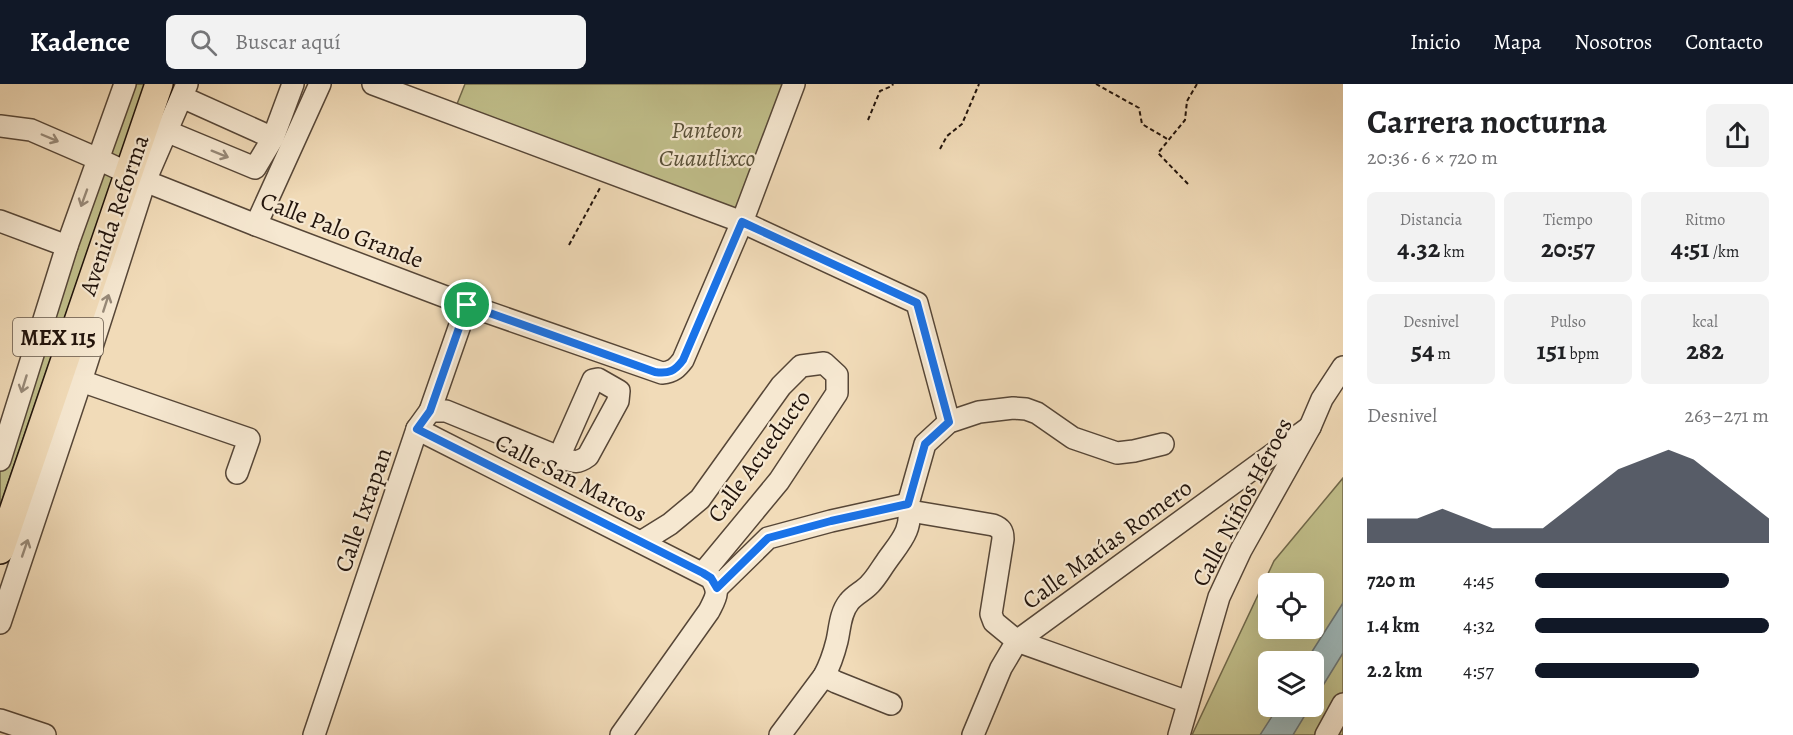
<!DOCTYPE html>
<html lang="es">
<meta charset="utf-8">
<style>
:root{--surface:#fff;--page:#f2f2f2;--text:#202124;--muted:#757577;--accent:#111827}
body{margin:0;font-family:Alegreya,serif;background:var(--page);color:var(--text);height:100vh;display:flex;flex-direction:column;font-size:22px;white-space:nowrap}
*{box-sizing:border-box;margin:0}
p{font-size:20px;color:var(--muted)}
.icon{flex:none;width:33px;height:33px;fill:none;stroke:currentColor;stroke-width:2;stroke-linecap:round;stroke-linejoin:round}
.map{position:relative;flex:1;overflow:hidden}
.panel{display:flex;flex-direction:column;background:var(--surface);width:450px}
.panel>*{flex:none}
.fabs{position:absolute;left:1258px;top:489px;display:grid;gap:12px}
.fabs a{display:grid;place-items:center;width:66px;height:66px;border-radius:9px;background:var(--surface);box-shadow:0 6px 24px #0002;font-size:30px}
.pin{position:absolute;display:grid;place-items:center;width:51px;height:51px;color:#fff;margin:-26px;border:3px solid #fff;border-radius:50%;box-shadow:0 2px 6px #0007}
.round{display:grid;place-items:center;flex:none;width:63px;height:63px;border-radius:9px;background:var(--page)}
.overview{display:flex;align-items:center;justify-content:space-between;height:102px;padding:0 24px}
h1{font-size:33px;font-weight:600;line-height:45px}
.figures{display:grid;grid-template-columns:repeat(3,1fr);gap:9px;height:102px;padding:6px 24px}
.figures div{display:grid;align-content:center;border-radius:9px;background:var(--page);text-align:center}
.figures b{font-size:26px;font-weight:600}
.figures small{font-size:16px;font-weight:400}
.figures p{font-size:16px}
.chart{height:168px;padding:12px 24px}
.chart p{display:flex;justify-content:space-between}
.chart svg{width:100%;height:108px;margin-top:6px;fill:var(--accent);opacity:.7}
ul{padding:0 24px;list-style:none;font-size:20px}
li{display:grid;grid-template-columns:96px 72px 1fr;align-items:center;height:45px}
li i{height:15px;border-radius:8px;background:var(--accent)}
header{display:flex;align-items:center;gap:36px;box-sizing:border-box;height:84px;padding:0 30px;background:var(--accent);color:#fff}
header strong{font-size:28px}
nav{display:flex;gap:33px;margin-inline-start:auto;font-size:21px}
.search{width:420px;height:54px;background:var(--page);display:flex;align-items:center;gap:15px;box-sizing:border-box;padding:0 21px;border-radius:9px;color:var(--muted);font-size:22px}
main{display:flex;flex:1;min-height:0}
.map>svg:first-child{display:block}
.green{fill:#c0be8a;stroke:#71694b;stroke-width:1.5;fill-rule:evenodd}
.water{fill:#9fb8b9;stroke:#6d7674;stroke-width:1.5}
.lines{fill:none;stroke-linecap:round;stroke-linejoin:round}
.minor-casing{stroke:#564637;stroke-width:24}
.major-casing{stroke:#22140c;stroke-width:30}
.path{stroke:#22140c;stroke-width:2;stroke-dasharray:4.5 3;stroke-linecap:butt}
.minor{stroke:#f6e8d1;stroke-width:21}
.major{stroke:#f1dbb8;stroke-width:27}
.oneway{stroke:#978978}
.route-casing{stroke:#fff;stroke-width:12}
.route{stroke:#1a73e8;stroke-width:8}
.labels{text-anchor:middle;stroke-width:4.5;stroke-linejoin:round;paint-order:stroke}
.shield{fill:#f6e8d1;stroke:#625447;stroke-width:1.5}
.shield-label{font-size:22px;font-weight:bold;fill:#22140c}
.park-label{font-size:24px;font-style:italic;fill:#595038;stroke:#f6e8d1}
.street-label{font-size:24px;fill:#22140c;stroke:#f6e8d1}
</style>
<header>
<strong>Kadence</strong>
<div class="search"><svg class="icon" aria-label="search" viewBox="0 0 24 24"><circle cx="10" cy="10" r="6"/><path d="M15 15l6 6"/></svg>Buscar aquí</div>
<nav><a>Inicio</a><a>Mapa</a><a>Nosotros</a><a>Contacto</a></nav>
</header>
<main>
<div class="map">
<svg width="1343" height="651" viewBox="0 0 1343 651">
<rect width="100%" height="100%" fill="#f1dbb8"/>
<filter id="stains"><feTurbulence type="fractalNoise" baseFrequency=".00333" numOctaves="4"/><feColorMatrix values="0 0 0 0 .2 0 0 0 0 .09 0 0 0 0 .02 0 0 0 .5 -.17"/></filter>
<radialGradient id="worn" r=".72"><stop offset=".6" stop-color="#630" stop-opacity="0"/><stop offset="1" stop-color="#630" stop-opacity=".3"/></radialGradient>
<g class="green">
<polygon points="125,0 145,0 0,422 0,376"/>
<polygon points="465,0 794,0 742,138 453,30"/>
<path d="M1343,394V651H1192L1274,477ZM1269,500H1314V544H1269ZM1269,578H1314V622H1269Z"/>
</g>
<g class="water">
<polygon points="1343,519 1343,569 1314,616 1314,578 1306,577"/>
<polygon points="1278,623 1310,623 1293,651 1260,651"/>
</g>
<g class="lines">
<g class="minor-casing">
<g id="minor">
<polyline points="373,0 742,138 917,219 949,338"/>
<polyline points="182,13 273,54"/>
<path d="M0,42L31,46L98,75L145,97L256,141L467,221L662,289C673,288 677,284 683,276L742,138L794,0"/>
<polyline points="166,47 255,84 273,54 293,0"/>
<polyline points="0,137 67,162"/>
<polyline points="256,141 320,0"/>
<polyline points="81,297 249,355 237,389"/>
<path d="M430,327H446L559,373C572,377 576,381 588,372L618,317L619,307L598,295L593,296L559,373"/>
<path d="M417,345L711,494C720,509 716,513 709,527L621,651"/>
<polyline points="0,376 67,162 125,0"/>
<path d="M910,427L993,441C1001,444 1003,447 1003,455L991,530L994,538L1017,557L1188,618"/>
<polyline points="641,458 670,440 700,415 781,302 801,282 824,279 837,291 837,309 779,397 703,489"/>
<polyline points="717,504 768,454 831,437 908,420"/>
<polyline points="0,539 81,297 145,97 187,0"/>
<polyline points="824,592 836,598 891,620"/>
<polyline points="0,636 45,651"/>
<polyline points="314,651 417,345 430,327 467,221"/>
<path d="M780,651L824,592C830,581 834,569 837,557C840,544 840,529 849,518C854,511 864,507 870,500C876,494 881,485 886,478C899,459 914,446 908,420L925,360L949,338L979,328L1013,324L1026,325L1037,329L1073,354L1117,369L1134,367L1163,360"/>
<polyline points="973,651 1001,584 1017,557 1310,343"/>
<polyline points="1179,651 1219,513 1241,466 1310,343 1322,315 1343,283"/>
<polyline points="1326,651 1343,620"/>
</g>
</g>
<g class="major-casing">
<polyline id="major" points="0,466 159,0"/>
</g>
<g class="path">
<polyline points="1096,0 1139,24 1142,40 1169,56"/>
<polyline points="868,36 880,7 892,2 893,0"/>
<polyline points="940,65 947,52 962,40 979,0"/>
<polyline points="1188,100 1158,69 1185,36 1187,17 1197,0"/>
<polyline points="569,161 600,104"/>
</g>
<use href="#minor" class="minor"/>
<use href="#major" class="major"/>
</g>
<defs><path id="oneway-shaft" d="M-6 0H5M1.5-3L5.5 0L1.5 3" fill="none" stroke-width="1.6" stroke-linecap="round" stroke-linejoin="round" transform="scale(1.5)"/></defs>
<g class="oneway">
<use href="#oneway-shaft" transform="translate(50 54) rotate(23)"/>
<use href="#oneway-shaft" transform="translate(220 70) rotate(22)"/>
<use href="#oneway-shaft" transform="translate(84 114) rotate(110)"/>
<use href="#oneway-shaft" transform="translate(106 219) rotate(-72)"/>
<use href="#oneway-shaft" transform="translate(24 300) rotate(107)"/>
<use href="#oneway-shaft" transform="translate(25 464) rotate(-71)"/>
</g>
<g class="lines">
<g class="route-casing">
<path id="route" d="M742,138L917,219L949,338L925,360L908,420L831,437L768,454L717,504L711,494L703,489L417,345L430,327L467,221L655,288C669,290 675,287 683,276Z"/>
</g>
<use href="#route" class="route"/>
</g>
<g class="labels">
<rect class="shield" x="13" y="234" width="90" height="38" rx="4.5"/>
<g class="shield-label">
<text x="58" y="261">MEX 115</text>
</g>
<g class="park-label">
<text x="707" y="54">Panteon<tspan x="707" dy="28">Cuautlixco</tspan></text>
</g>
<g class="street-label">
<text transform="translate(114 131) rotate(-71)" y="8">Avenida Reforma</text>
<text transform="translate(342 146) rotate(21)" y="8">Calle Palo Grande</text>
<text transform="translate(759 372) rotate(-54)" y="8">Calle Acueducto</text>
<text transform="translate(571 394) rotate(27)" y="8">Calle San Marcos</text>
<text transform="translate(1242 418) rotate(-62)" y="8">Calle Niños Héroes</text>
<text transform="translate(363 426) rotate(-71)" y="8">Calle Ixtapan</text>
<text transform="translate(1107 460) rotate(-36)" y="8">Calle Matías Romero</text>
</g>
</g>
<rect width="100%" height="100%" filter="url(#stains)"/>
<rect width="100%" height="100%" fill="url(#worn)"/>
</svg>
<div class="fabs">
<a><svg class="icon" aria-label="locate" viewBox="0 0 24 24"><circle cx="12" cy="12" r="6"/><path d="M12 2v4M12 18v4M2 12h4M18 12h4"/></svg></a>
<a><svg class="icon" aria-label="layers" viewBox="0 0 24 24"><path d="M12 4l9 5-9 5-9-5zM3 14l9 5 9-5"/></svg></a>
</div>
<div class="pin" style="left:467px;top:221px;background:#1e9e55"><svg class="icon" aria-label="arrive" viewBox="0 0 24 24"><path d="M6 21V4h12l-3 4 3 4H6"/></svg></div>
</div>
<section class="panel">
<div class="overview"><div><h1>Carrera nocturna</h1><p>20:36 · 6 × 720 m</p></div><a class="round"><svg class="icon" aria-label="share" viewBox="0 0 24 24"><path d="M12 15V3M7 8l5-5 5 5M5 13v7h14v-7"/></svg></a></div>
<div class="figures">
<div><p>Distancia</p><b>4.32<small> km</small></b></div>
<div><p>Tiempo</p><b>20:57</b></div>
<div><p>Ritmo</p><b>4:51<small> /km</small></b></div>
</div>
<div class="figures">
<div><p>Desnivel</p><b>54<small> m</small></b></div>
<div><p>Pulso</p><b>151<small> bpm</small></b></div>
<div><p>kcal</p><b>282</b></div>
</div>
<div class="chart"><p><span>Desnivel</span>263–271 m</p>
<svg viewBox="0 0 160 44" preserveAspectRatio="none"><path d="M0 44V34L10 34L20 34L30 30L40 34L50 38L60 38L70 38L80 30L90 22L100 14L110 10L120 6L130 10L140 18L150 26L160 34V44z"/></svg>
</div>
<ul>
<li><b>720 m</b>4:45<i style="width:83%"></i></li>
<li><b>1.4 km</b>4:32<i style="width:100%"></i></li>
<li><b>2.2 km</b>4:57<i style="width:70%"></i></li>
</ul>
</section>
</main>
